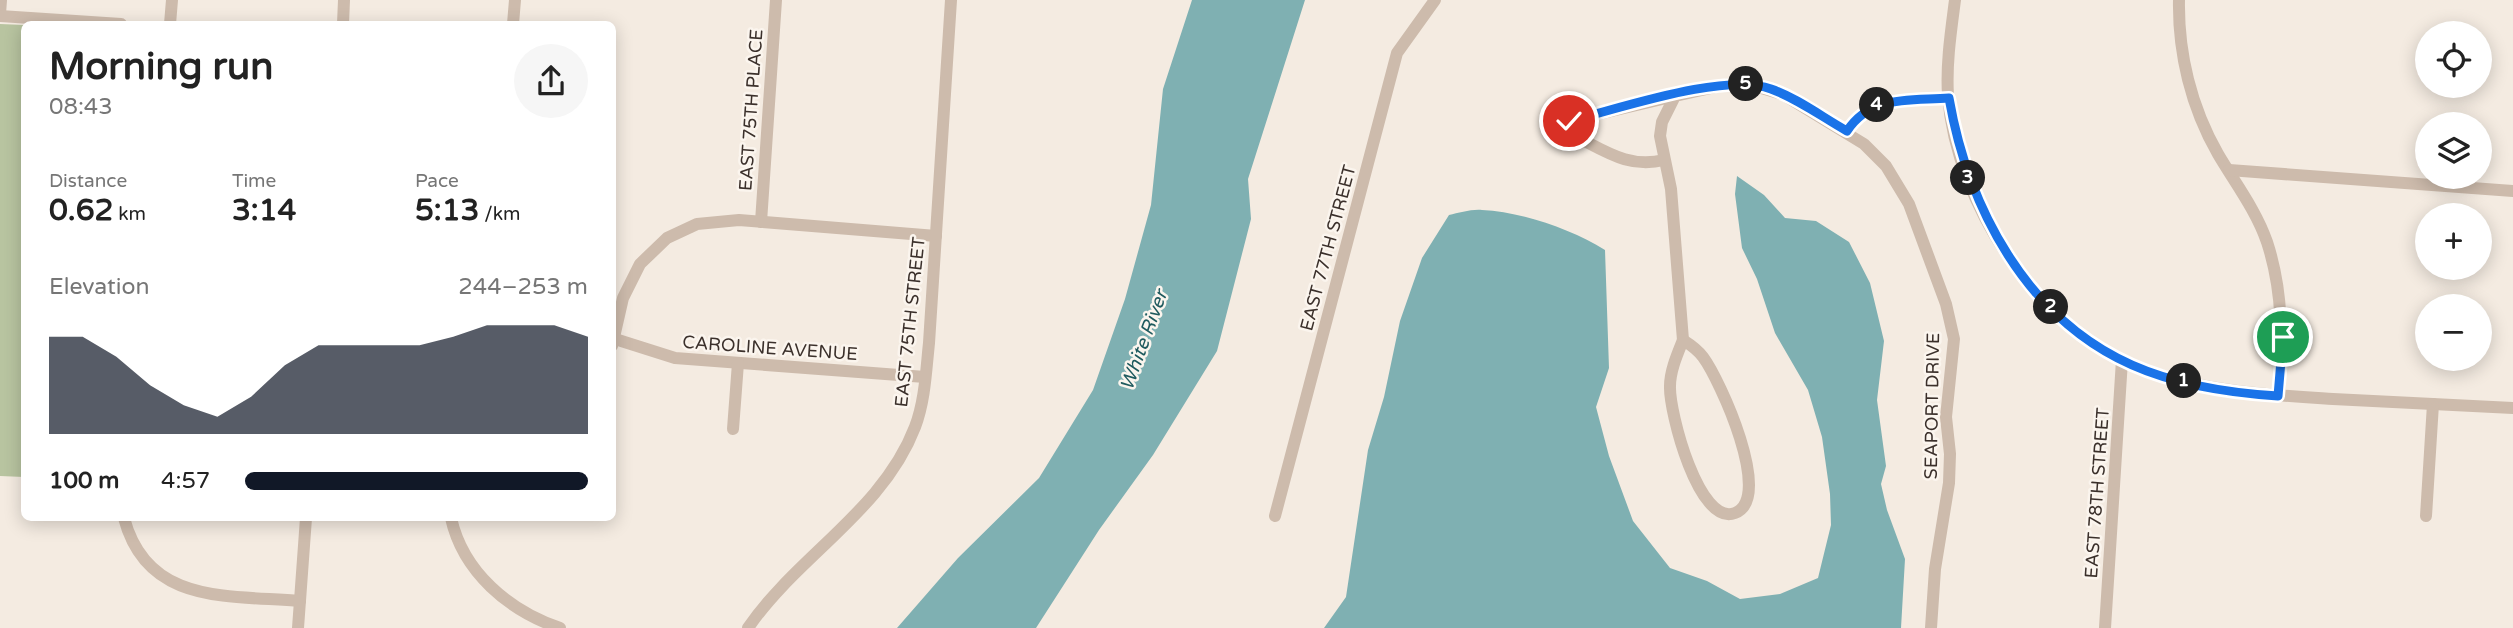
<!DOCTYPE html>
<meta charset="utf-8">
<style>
:root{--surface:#fff;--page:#f6f6f6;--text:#222;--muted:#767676;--accent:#111827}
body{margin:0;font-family:"Varela Round",sans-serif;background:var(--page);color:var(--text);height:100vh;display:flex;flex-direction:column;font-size:26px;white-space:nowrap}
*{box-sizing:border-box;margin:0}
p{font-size:23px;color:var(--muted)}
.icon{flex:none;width:38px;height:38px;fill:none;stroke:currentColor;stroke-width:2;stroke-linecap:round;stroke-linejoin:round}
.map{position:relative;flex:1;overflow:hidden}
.details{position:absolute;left:21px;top:21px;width:595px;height:500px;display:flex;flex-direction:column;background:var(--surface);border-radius:10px;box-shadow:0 4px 18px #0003}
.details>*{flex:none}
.buttons{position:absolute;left:2415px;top:21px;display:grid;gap:14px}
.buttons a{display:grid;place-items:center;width:77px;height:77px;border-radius:50%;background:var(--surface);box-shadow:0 4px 18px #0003;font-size:35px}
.pin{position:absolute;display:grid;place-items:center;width:60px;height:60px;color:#fff;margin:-30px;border:4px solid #fff;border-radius:50%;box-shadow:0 2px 7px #0007}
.km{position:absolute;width:35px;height:35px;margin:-18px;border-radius:50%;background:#222;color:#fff;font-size:19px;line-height:35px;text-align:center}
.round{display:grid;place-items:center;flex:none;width:74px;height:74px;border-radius:37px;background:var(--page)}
.headline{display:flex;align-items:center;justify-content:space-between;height:119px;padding:0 28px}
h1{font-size:38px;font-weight:700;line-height:52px}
.figures{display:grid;grid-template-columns:repeat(3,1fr);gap:10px;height:119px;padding:7px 28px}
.figures div{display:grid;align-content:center}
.figures b{font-size:30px;font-weight:700}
.figures small{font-size:19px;font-weight:400}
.figures p{font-size:19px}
.chart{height:196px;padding:14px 28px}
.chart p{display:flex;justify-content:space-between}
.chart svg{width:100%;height:126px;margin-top:7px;fill:var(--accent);opacity:.7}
ul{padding:0 28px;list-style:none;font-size:23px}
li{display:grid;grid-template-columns:112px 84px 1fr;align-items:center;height:52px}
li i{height:18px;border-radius:9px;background:var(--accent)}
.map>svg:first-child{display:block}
.green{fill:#b8c4a0}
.water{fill:#7fb0b2}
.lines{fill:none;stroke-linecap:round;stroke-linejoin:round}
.minor{stroke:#cdbbac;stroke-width:12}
.route-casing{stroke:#fff;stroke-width:14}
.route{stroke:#1a73e8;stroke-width:9}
.labels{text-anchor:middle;stroke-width:5;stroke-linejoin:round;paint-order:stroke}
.street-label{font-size:18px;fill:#3b302b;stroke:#fbf5ee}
.water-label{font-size:19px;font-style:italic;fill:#1f5a5e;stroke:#fbf5ee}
</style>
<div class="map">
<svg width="2513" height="628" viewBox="0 0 2513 628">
<rect width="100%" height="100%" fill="#f4ebe1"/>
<polygon class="green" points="0,24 24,25 24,477 0,476"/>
<g class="water">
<polygon points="1192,0 1305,0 1248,179 1251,219 1217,351 1153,455 1099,530 1036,628 897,628 958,558 1039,478 1093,390 1125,299 1151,205 1163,89"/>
<path d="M1737,176L1764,195L1785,218L1816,221L1849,242L1870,283L1884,341L1877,400L1886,466L1881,484L1887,510L1905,559L1901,628H1324L1346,597L1368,450L1384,397L1400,321L1422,258L1449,215C1459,213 1471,209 1482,210C1522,212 1571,229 1605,250L1609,368L1596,407L1609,456L1633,521L1670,568L1707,581L1740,599L1780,594L1818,578L1831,525L1830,494L1822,437L1808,390L1775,333L1757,279L1742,248L1735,194Z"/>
</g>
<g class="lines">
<g class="minor">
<path d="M1955,0C1951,31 1946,64 1948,95C1956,205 2043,337 2150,372C2209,392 2272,395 2333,399C2393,402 2453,405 2513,408"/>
<path d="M2179,0C2178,53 2191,107 2218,154C2235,183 2256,210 2267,242C2284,294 2282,342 2279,395"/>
<polyline points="0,14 1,0"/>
<polyline points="0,16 121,24"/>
<polyline points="170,24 172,0"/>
<polyline points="343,24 344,0"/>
<polyline points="513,24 515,0"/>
<path d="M1847,131C1871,95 1908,101 1949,98"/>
<path d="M1664,160C1628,169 1604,150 1573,135L1569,121L1675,96"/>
<polyline points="2229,170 2513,191"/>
<polyline points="761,222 776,0"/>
<polyline points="615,339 675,358 925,377"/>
<polyline points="1683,340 1671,189 1660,136 1662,122 1675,96 1729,84 1748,84 1782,94 1864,144 1886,166 1909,204 1946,304 1954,339 1946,417 1950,454 1949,483 1935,569 1931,628"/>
<path d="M1683,340C1691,345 1697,349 1703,357C1720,380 1774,498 1735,513C1699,527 1669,412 1670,386C1670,371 1677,355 1683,340Z"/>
<polyline points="612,346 623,298 640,264 667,238 697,224 739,220 936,236"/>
<polyline points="733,429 738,363"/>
<polyline points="1275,516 1397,53 1435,0"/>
<polyline points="2426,516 2433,404"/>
<path d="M124,518C147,605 228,595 300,601"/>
<path d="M451,518C463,572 509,611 560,628"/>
<polyline points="298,628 306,518"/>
<path d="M748,628C797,556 883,511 915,427C925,401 926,371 929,343L951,0"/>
<polyline points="2105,628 2122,360"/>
</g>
</g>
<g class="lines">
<g class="route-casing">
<path id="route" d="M1569,121C1619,109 1724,72 1771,89C1797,98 1822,117 1847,131C1871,95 1908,101 1949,98C1968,207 2026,318 2132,365C2177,385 2230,393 2278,396L2283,337"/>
</g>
<use href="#route" class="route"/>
</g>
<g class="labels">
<g class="street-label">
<text transform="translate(751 110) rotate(-86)" y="6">EAST 75TH PLACE</text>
<text transform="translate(1328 248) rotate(-75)" y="6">EAST 77TH STREET</text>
<text transform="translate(910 322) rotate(-84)" y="6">EAST 75TH STREET</text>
<text transform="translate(770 348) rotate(4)" y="6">CAROLINE AVENUE</text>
<text transform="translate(1932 406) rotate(-89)" y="6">SEAPORT DRIVE</text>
<text transform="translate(2097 493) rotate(-86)" y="6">EAST 78TH STREET</text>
</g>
<g class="water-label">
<text transform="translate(1143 340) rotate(-70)" y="7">White River</text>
</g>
</g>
</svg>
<div class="buttons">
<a><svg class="icon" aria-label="locate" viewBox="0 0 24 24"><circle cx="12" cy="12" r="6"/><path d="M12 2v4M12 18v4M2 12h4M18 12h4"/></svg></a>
<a><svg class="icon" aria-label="layers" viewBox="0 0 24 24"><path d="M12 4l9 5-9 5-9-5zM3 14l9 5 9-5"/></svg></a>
<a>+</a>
<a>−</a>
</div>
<div class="pin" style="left:2283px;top:337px;background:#1e9e55"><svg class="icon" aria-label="arrive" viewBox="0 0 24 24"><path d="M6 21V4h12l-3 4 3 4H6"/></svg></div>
<div class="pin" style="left:1569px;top:121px;background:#d93025"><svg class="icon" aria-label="check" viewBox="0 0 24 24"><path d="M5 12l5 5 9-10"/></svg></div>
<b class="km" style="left:2184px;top:381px">1</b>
<b class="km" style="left:2051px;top:307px">2</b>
<b class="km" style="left:1968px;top:178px">3</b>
<b class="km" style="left:1877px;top:105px">4</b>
<b class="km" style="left:1746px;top:84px">5</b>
<section class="details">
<div class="headline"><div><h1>Morning run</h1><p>08:43</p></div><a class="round"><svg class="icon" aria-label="share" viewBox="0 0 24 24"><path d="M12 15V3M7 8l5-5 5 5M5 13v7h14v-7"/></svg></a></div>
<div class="figures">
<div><p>Distance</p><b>0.62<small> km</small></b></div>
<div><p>Time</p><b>3:14</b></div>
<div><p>Pace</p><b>5:13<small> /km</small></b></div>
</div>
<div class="chart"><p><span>Elevation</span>244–253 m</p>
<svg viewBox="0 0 160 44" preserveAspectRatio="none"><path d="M0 44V10L10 10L20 17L30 27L40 34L50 38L60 31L70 20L80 13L90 13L100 13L110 13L120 10L130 6L140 6L150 6L160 10V44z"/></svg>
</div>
<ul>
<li><b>100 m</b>4:57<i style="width:100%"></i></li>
</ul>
</section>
</div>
